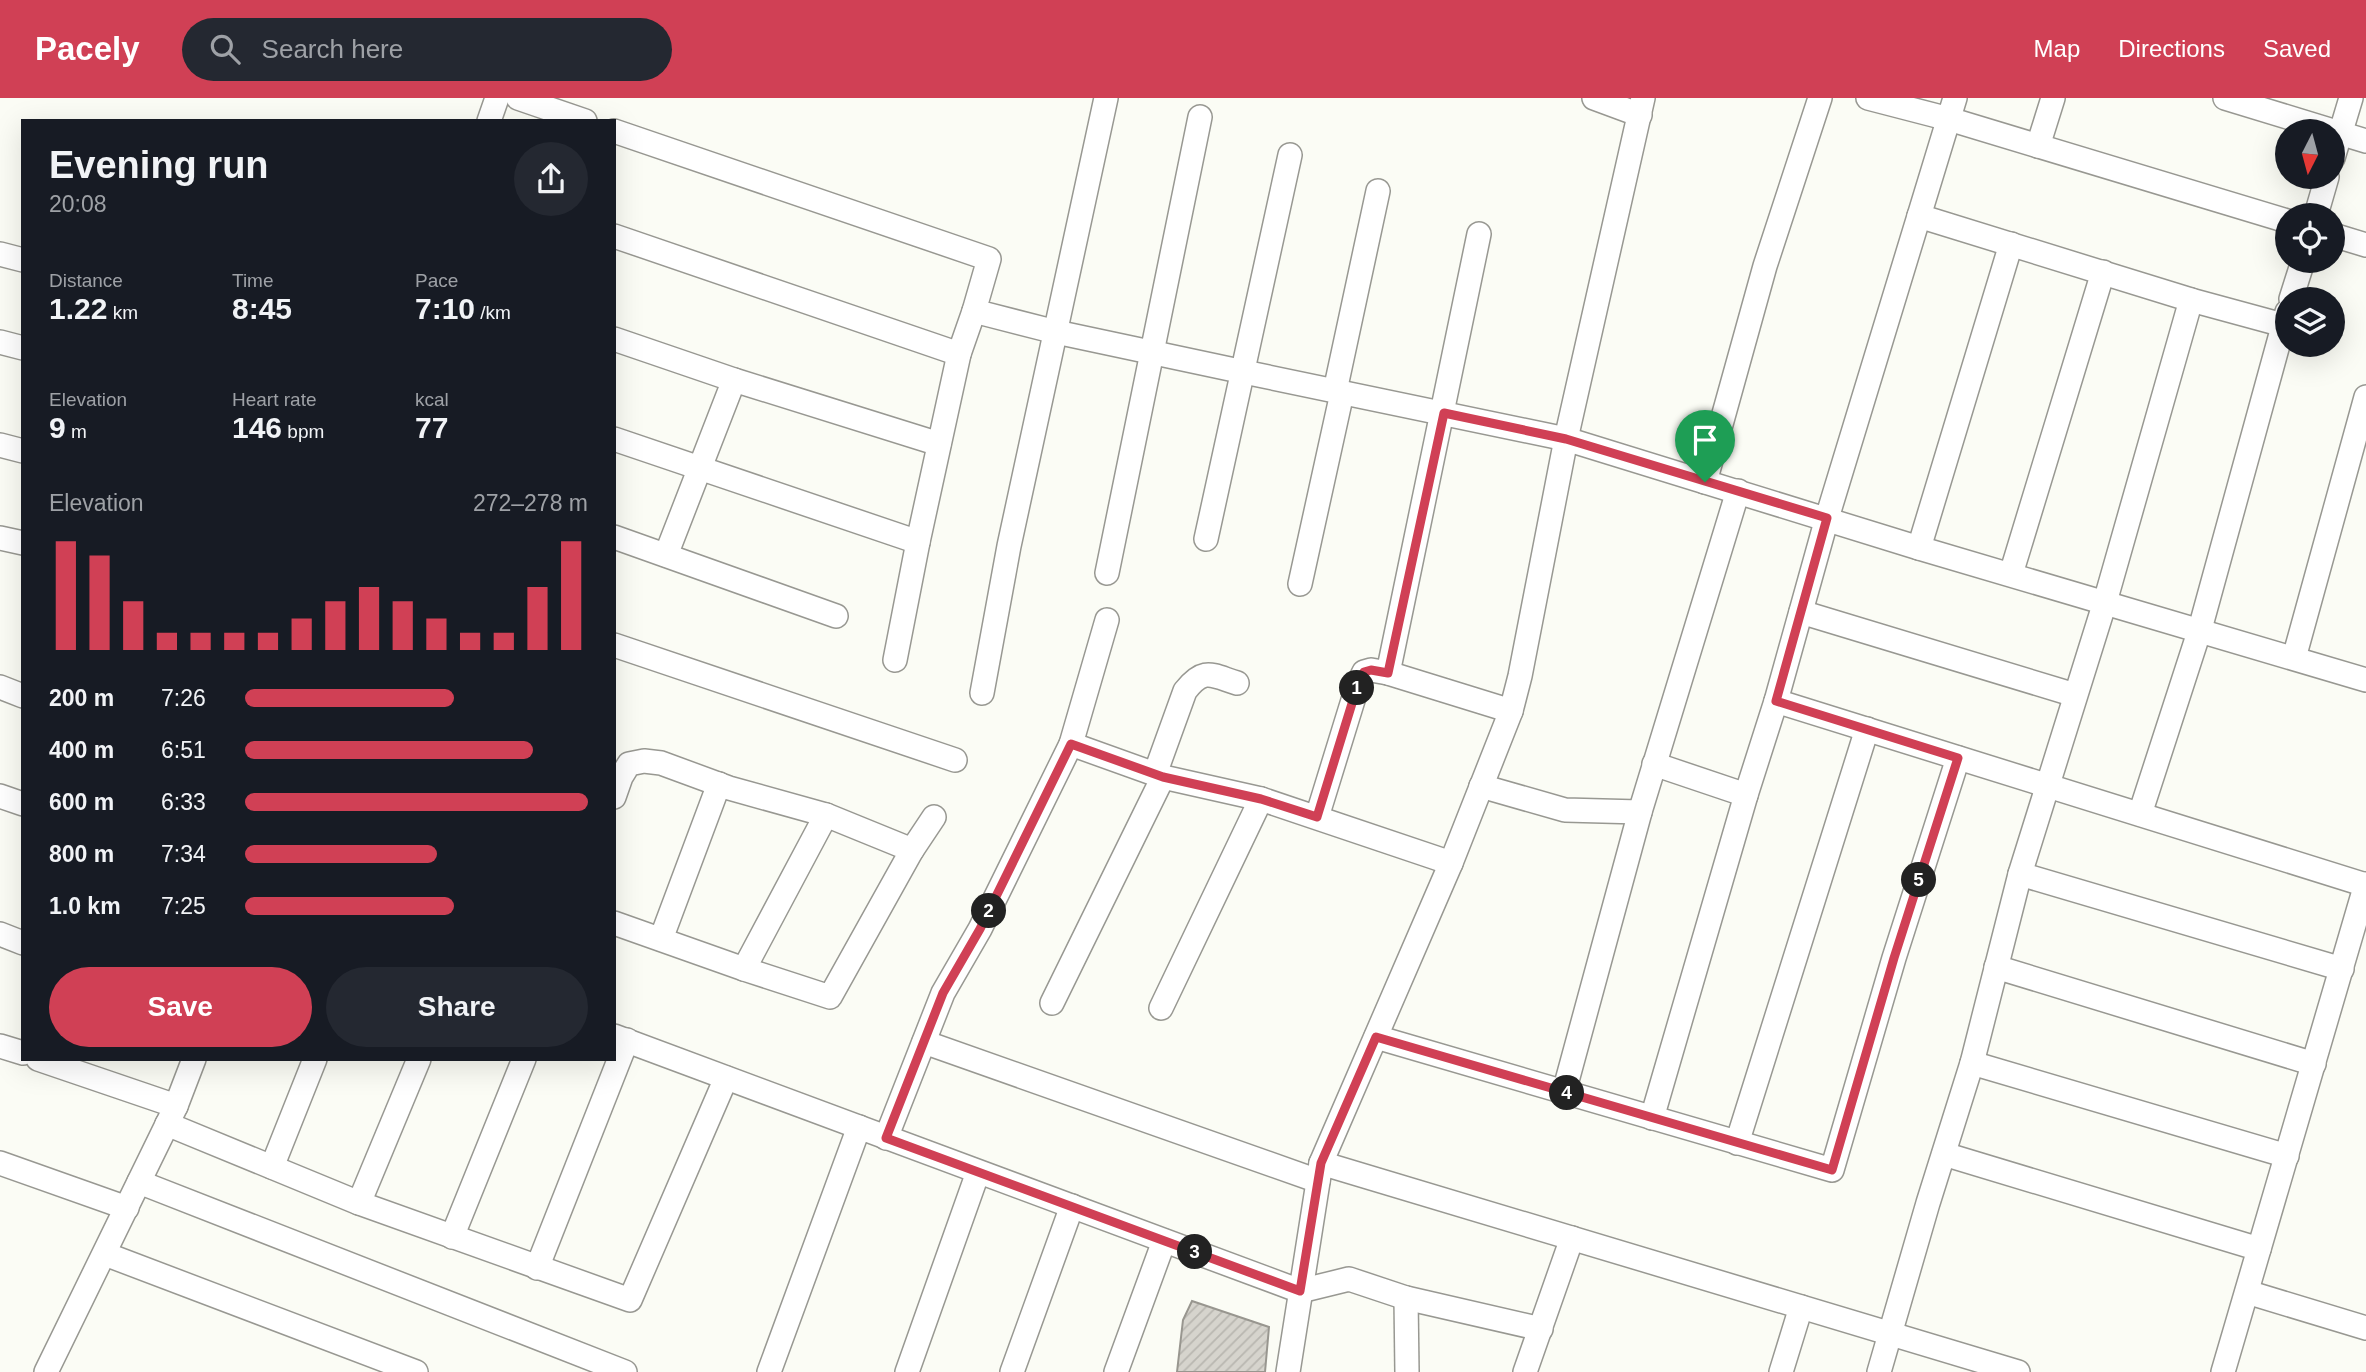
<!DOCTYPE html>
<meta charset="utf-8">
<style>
:root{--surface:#171b24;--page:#242831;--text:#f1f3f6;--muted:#9ea1a6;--accent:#d04055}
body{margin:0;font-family:Helvetica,sans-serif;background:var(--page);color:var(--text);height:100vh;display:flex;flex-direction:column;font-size:26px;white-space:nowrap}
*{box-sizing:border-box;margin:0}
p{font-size:23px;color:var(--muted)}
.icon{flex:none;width:38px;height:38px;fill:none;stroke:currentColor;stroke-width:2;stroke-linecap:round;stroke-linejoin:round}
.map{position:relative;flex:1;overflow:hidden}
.drawer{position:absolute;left:21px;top:21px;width:595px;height:942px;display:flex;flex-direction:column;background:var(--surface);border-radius:0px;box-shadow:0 7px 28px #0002}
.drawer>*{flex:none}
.needle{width:46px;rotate:186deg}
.tools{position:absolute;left:2275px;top:21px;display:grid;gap:14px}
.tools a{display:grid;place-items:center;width:70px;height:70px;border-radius:50%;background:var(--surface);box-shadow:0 7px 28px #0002;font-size:35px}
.pin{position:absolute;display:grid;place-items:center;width:60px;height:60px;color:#fff;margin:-72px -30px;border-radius:50% 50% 50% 0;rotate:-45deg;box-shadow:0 0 7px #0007}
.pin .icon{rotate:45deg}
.km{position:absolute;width:35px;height:35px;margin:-18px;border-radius:50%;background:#222;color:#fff;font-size:19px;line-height:35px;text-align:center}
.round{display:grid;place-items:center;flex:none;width:74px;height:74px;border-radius:37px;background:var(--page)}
.overview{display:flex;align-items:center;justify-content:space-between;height:119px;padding:0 28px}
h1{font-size:38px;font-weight:600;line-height:52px}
.stats{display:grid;grid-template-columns:repeat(3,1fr);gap:10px;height:119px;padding:7px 28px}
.stats div{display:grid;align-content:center}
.stats b{font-size:30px;font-weight:600}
.stats small{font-size:19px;font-weight:400}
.stats p{font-size:19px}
.chart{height:196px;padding:14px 28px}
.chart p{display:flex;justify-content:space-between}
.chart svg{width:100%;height:126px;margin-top:7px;stroke:var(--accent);stroke-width:6}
.cta{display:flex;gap:14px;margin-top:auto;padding:14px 28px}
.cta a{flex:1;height:80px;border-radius:42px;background:var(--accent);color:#fff;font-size:28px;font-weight:600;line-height:80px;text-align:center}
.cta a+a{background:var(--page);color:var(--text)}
ul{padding:0 28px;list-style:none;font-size:23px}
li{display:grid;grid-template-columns:112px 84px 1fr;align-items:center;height:52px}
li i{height:18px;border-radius:9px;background:var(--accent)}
header{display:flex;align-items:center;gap:42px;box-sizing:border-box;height:98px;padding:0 35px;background:var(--accent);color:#fff}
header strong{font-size:33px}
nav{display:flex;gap:38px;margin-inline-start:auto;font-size:24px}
.search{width:490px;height:63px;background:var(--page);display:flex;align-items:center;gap:18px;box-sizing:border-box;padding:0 24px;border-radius:38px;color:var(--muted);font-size:26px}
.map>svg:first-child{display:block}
.building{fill:url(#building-hatch);stroke:#98968f;stroke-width:2}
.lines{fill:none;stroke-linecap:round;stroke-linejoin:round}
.minor-casing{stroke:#989892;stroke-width:26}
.minor{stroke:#fff;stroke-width:23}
.route-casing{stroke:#fff;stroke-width:14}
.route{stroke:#d04055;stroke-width:9}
</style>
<header>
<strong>Pacely</strong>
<div class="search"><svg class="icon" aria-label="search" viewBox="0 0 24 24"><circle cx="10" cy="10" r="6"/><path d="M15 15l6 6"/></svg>Search here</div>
<nav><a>Map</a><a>Directions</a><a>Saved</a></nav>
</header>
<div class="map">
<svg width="2366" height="1274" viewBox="0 0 2366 1274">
<defs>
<pattern id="building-hatch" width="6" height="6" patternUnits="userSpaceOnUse" patternTransform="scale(1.75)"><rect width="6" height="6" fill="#d6d4cd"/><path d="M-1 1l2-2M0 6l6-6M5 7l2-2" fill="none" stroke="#b8b6b0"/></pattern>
</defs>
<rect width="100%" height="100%" fill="#fbfcf5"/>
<polygon class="building" points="1192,1203 1269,1229 1265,1274 1177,1274 1183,1222"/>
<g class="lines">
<g class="minor-casing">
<g id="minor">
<polyline points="518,0 585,23"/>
<polyline points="1594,0 1640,17"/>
<polyline points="1868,0 1949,21 2287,123"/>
<polyline points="2225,0 2366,43"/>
<polyline points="489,23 497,0"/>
<polyline points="614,33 989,161 974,213 1056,234 1244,274 1566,341 1919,450 2366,582"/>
<polyline points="2038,48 2053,0"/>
<polyline points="2333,60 2351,0"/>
<polyline points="2316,117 2327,79"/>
<polyline points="1919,118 2191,202 2283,227"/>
<polyline points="2333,137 2366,147"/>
<polyline points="614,138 959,256"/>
<polyline points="0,156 23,162"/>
<polyline points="2291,201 2303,163"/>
<polyline points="614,241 734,282"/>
<polyline points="0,244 23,250"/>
<polyline points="1335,293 1378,93"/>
<polyline points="614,341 918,444 959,256 974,213"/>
<polyline points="0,347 23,353"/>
<polyline points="1705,384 1765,168 1820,0"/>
<polyline points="614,439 836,518"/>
<polyline points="0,440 23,445"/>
<polyline points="1206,441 1290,57"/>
<polyline points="1919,450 2011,146"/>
<polyline points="666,457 734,282 939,346"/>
<polyline points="1107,475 1200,19"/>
<polyline points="2011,476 2103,174"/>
<polyline points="1300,486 1342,295"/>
<polyline points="1801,514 2075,597"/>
<polyline points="614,547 955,662"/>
<polyline points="2294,560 2366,299"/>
<polyline points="895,562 918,444"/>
<polyline points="1388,575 1479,136"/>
<polyline points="0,589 23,598"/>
<polyline points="982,595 1009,448 1106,0"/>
<polyline points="1776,603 2366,787"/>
<polyline points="1071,646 1107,522"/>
<polyline points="1654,666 1746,697"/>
<path d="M1155,676L1185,593C1204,569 1211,577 1237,585"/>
<polyline points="1481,688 1565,712 1640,714"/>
<polyline points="0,698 23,706"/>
<polyline points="614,699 621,679 629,666 644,663 661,665 729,690 826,717 912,752 830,899 744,871 614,825"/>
<polyline points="2140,716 2200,531 2287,214"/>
<polyline points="1317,719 1358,586 1364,574 1371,572 1388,575 1511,613"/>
<polyline points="912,752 934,719"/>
<polyline points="2020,776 2342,871"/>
<polyline points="0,836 23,845"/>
<polyline points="661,841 719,686"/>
<polyline points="1996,869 2314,966"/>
<polyline points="744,871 826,717"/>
<polyline points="1052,905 1163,679"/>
<polyline points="1161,910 1261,701"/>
<polyline points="614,938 1300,1193 1349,1181 1406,1200 1541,1231"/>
<polyline points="1376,939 1832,1072 1894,860 1958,660"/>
<polyline points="924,944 1318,1083"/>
<polyline points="0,948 23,955"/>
<polyline points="38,961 176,1008"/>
<polyline points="1972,965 2287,1058"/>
<polyline points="1564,994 1640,714 1738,393"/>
<polyline points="1652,1020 1746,697 1776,603 1827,420 1955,0"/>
<polyline points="167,1026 359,1105 630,1202 726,980"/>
<polyline points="886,1040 943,895 980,831 1071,646 1163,679 1261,701 1451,765"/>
<polyline points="1737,1045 1867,631"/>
<polyline points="1944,1056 2259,1151"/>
<polyline points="0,1065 127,1110"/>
<polyline points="1321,1065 2018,1274"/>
<polyline points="272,1069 315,961"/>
<polyline points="139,1084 625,1274"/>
<polyline points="359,1105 419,961"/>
<polyline points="452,1139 524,961"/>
<polyline points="105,1156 416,1274"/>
<polyline points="537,1170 627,942"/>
<polyline points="2247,1194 2366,1230"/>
<polyline points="1406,1200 1407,1274"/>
<polyline points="46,1274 176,1008 194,961"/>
<polyline points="769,1274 859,1029"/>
<polyline points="907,1274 978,1074"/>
<polyline points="1012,1274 1072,1108"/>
<polyline points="1116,1274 1164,1143"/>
<polyline points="1288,1274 1321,1065 1451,765 1511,613 1520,578 1566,341 1643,0"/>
<polyline points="1525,1274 1572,1140"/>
<polyline points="1781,1274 1801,1209"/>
<polyline points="1879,1274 1928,1105 1972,965 2020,776 2105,504 2191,202"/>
<polyline points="2223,1274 2366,786"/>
</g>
</g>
<use href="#minor" class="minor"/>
</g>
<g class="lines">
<g class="route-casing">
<polygon id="route" points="1444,315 1566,341 1827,420 1776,603 1958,660 1894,860 1832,1072 1376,939 1321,1065 1300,1193 886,1040 943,895 980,831 1071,646 1163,679 1261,701 1317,719 1358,586 1364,574 1371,572 1388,575"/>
</g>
<use href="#route" class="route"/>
</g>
</svg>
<div class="tools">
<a><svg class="needle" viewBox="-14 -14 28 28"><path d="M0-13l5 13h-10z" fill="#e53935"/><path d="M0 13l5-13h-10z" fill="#9ea1a6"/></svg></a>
<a><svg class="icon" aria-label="locate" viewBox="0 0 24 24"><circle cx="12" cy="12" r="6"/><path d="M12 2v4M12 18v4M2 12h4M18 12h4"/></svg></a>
<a><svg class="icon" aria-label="layers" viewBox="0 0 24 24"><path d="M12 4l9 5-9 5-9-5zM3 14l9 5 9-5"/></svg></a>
</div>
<div class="pin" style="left:1705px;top:384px;background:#1e9e55"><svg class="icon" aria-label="arrive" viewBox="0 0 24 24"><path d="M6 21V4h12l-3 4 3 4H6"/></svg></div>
<b class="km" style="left:1357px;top:590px">1</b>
<b class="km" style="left:989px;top:813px">2</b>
<b class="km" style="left:1195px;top:1154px">3</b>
<b class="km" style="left:1567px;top:995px">4</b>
<b class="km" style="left:1919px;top:782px">5</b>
<section class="drawer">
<div class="overview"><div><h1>Evening run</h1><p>20:08</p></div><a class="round"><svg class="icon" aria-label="share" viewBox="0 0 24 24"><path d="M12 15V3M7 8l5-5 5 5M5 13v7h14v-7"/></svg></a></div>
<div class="stats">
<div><p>Distance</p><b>1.22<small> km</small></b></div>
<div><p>Time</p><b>8:45</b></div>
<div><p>Pace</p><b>7:10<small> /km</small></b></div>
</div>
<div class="stats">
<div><p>Elevation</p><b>9<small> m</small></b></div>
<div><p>Heart rate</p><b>146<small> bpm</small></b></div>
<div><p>kcal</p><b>77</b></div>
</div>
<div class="chart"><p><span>Elevation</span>272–278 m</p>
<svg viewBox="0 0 160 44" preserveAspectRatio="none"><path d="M5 44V6M15 44V11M25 44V27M35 44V38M45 44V38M55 44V38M65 44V38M75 44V33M85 44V27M95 44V22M105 44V27M115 44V33M125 44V38M135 44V38M145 44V22M155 44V6"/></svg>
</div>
<ul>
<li><b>200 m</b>7:26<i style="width:61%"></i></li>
<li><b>400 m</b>6:51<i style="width:84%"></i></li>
<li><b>600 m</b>6:33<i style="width:100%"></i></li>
<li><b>800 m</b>7:34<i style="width:56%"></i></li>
<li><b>1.0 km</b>7:25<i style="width:61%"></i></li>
</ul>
<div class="cta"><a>Save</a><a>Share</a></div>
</section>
</div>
